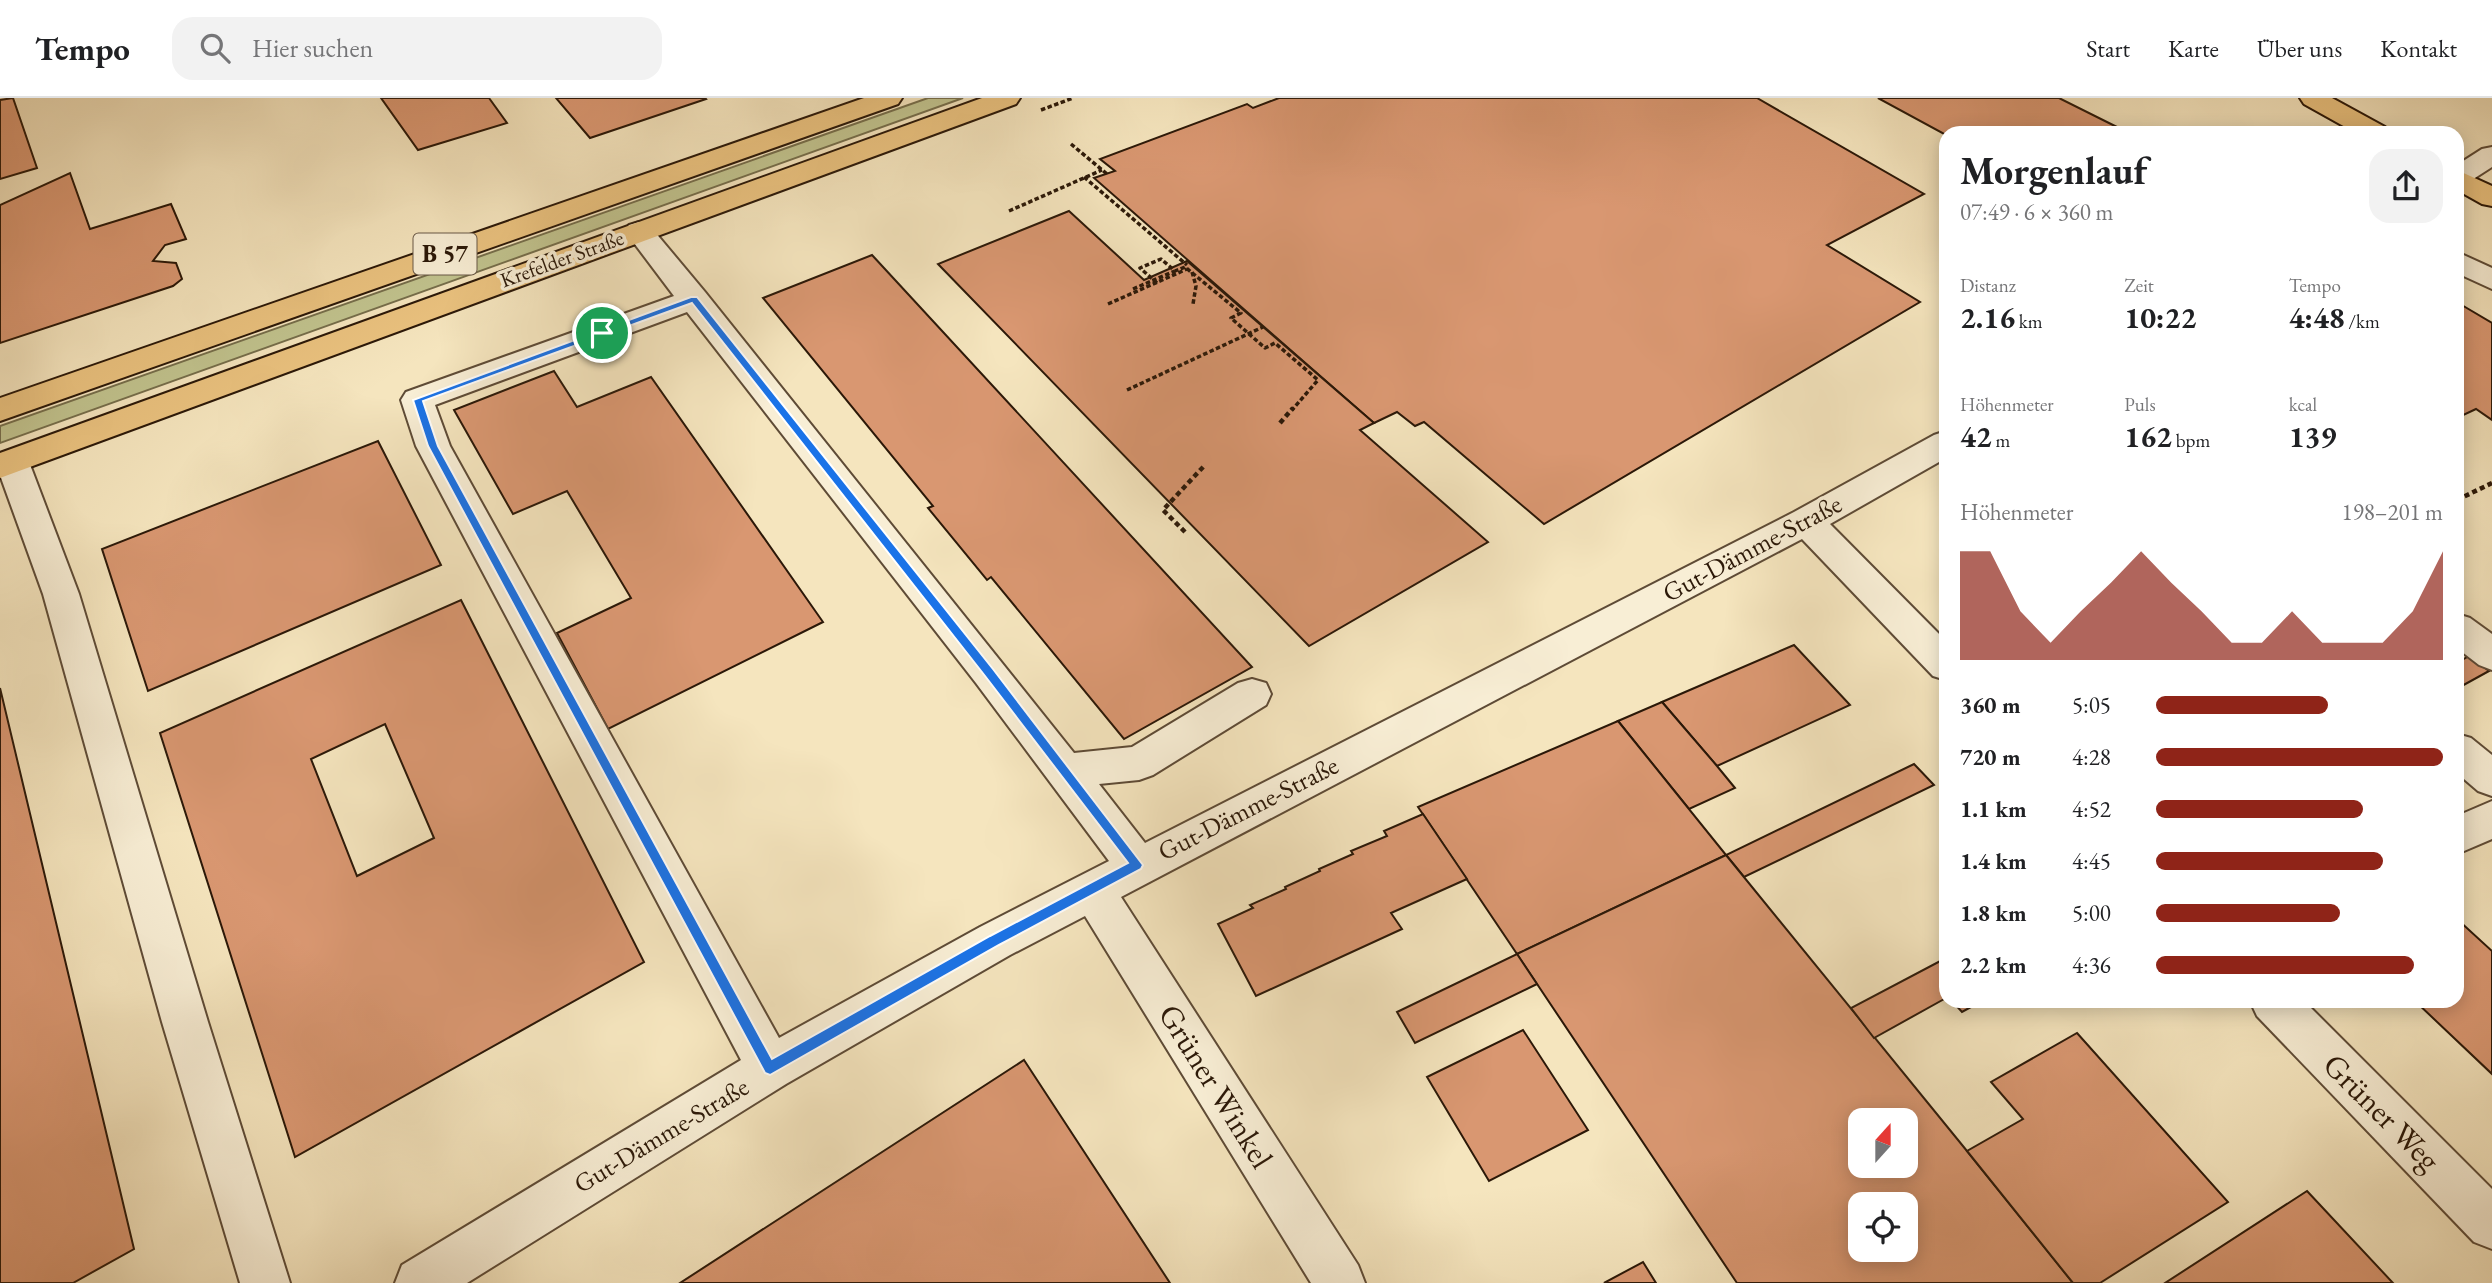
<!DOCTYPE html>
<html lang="de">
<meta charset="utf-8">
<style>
:root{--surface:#fff;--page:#f2f2f2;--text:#202124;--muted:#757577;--line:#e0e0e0;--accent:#8f2418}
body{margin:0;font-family:"EB Garamond",serif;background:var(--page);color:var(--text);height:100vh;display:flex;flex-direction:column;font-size:26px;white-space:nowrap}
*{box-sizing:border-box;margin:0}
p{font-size:23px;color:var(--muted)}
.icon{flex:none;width:38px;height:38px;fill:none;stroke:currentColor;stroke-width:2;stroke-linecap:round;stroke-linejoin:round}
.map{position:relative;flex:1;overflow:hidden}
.details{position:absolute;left:1939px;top:28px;width:525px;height:882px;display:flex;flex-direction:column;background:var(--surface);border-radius:21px;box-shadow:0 4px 18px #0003}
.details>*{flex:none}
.needle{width:46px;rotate:21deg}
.buttons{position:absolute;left:1848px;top:1010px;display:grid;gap:14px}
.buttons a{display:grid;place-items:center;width:70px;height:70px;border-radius:14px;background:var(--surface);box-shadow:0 4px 18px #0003;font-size:35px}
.pin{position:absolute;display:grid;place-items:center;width:60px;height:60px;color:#fff;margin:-30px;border:4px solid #fff;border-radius:50%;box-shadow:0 2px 7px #0007}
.round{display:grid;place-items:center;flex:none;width:74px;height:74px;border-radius:21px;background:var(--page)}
.summary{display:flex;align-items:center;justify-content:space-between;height:119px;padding:0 21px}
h1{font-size:38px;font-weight:700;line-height:52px}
.figures{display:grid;grid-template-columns:repeat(3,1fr);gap:10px;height:119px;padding:7px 21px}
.figures div{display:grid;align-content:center}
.figures b{font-size:30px;font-weight:700}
.figures small{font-size:19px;font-weight:400}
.figures p{font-size:19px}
.chart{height:196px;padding:14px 21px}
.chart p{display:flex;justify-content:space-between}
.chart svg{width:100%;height:126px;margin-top:7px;fill:var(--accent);opacity:.7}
ul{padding:0 21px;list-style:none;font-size:23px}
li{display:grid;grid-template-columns:112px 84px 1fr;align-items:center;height:52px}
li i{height:18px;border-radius:9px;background:var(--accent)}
header{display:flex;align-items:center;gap:42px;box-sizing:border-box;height:98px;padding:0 35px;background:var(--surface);border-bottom:2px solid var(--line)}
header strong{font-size:33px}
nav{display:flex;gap:38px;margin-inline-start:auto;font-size:24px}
.search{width:490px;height:63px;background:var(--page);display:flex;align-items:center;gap:18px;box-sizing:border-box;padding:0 24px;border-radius:21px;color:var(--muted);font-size:26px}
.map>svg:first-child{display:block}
.green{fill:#c1c38e;stroke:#766e4b;stroke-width:2}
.building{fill:#d99771;stroke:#2b1808;stroke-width:2;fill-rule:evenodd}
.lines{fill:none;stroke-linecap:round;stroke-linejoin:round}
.minor-casing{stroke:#5e4b36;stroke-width:4}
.major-casing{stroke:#2b1808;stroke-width:4}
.path-far1{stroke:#2b1808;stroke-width:3.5;stroke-dasharray:4.5 2.5;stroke-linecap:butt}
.path{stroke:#2b1808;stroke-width:4.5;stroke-dasharray:5 3.5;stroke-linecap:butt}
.minor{fill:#f8eed5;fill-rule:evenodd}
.major{fill:#eac27f;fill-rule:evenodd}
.route{fill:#1a73e8;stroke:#fff;stroke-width:2;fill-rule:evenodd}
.labels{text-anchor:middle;stroke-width:7;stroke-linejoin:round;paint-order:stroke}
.far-street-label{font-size:21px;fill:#2b1808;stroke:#f8eed5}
.shield{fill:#f8eed5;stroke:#685846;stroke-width:2}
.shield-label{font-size:24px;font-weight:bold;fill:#2b1808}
.street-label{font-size:26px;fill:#2b1808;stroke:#f8eed5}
.near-street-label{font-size:32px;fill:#2b1808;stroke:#f8eed5}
</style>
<header>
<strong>Tempo</strong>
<div class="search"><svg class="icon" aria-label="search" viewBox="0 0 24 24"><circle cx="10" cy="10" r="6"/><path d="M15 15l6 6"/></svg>Hier suchen</div>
<nav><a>Start</a><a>Karte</a><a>Über uns</a><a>Kontakt</a></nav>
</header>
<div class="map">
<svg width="2492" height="1185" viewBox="0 0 2492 1185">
<rect width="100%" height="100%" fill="#f5e5be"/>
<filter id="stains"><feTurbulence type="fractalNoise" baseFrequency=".00286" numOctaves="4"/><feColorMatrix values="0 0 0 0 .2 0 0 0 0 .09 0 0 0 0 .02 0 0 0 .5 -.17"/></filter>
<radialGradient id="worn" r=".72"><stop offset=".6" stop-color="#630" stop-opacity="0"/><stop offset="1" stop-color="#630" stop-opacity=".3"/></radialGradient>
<polygon class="green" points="928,0 963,0 0,345 0,328"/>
<g class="building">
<polygon points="13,0 37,70 0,81 0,2"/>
<polygon points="381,0 489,0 507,25 418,52"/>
<polygon points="556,0 705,0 706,1 590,40"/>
<polygon points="1279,0 1757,0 1924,96 1827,147 1920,204 1544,426 1424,324 1415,328 1397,314 1374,325 1094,80 1115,73 1100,61 1247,6 1253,10"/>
<polygon points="1878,0 2059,0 2129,35 1946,37"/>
<polygon points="70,75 90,131 171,106 186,141 165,147 153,163 176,165 182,181 173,188 0,245 0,107"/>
<polygon points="1069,113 1144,182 1187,163 1374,325 1360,332 1488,444 1309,548 938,166"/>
<polygon points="872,157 1252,569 1124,641 991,479 987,482 928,410 933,408 763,200"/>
<polygon points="2460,206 2492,225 2492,322 2476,311 2457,320 2457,207"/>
<polygon points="554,273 577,309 651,279 823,524 608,631 557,535 631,500 567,393 513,416 454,312"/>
<polygon points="378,343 441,467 148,593 102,451"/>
<path d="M461,502L644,864L295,1059L160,635ZM385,626L434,740L357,778L311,661Z"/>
<polygon points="1794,547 1850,607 1717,668 1662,604"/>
<polygon points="2469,558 2489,573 2460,589 2457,587 2457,565"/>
<polygon points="0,590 134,1151 73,1185 0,1185"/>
<polygon points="1662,604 1717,668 1735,690 1689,711 1618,623"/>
<polygon points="1618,623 1726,757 1517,856 1418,709"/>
<polygon points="1914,666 1934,687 1744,779 1726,757"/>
<polygon points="1423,716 1467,781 1391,815 1402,831 1256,898 1218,826 1253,810 1250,807 1286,791 1285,789 1320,773 1319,771 1353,756 1351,753 1387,738 1384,733"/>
<path d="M1726,757L1967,1053L2073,1185H1737L1517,856ZM1860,1022H1906V1068H1860ZM1860,1106H1906V1152H1860Z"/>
<polygon points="2457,821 2492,853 2492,976 2415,903 2457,903"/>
<polygon points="1517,856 1537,886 1415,945 1397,914"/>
<polygon points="1946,860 1946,900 1874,940 1851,910"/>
<polygon points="1952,903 1982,903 1962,914"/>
<polygon points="1523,932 1588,1032 1489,1083 1427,979"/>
<polygon points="2077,935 2228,1104 2100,1185 2073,1185 1967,1053 2023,1021 1991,984"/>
<polygon points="1024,962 1170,1185 680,1185"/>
<polygon points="2307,1093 2393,1185 2165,1185"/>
<polygon points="1643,1164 1656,1185 1604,1185"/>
</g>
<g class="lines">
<g class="minor-casing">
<g id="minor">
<polygon points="2492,49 2492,69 2467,85 2457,87 2457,67 2482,51"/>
<path d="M639,124L649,127L705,194L1074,655L1132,649L1238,585L1252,581L1266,585L1271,596L1266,607L1153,677L1139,682L1099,686L1145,745L1794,414L1934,337L1946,333V360L1830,426L1946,543V582L1933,578L1802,441L1121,799L1358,1167L1365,1185H1311L1085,818L1010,857L786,986L467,1185H395L402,1167L741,962L416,348L401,302L406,294L674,198L625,133L629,127ZM687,214L976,585L1109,763L980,829L779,940L450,348L435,307Z"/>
<polygon points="2457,154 2492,170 2492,191 2457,175"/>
<polygon points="12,352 24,356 29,364 79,496 208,924 290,1185 240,1185 162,924 43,496 0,377 0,356"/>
<polygon points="2457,516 2470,520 2492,536 2492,572 2479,567 2457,550"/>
<polygon points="2457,636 2471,640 2492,657 2492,698 2478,693 2457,675"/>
<polygon points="2492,703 2492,741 2457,756 2457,718"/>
<polygon points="2250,903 2304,903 2492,1091 2492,1151 2474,1144 2257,918"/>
</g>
</g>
<g class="major-casing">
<g id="major">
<polygon points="864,0 902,0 898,6 0,323 0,300"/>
<polygon points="982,0 1020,0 1016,6 0,380 0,355"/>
<polygon points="2300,0 2332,0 2385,29 2389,35 2356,35 2304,6"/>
<polygon points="2457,72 2492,88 2492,108 2482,106 2457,92"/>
</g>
</g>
<g class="path-far1">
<polyline points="1041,12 1073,0"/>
<polyline points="1071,46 1107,76"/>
<polyline points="1084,79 1187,167"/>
<polyline points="1009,113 1102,72"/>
<polyline points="1192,174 1196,188 1193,206"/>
<polyline points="1157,185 1140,170 1161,161 1175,173 1185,169 1241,215 1231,220 1265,250 1275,245 1318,282 1292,312"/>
<polyline points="1133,191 1175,173"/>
<polyline points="1108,206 1187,171"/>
<polyline points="1127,292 1263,229"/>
</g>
<g class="path">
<polyline points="1280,325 1293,310"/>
<polyline points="2457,402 2492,385"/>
<polyline points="1185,434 1163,412 1204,368"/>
</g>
<use href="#minor" class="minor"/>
<use href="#major" class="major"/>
</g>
<path class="route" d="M691,199H697L993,571L1143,767L1141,771L999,847L770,977L765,975L428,348L413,302ZM692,205L985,578L1128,765L990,838L772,961L438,348L423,303Z"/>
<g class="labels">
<g class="far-street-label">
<text transform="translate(562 161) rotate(-20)" y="7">Krefelder Straße</text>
</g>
<rect class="shield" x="413.5" y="135.5" width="63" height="41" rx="5"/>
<g class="shield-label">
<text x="445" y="164">B 57</text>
</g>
<g class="street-label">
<text transform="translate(1752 450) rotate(-28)" y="9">Gut-Dämme-Straße</text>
<text transform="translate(1248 710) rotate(-27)" y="9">Gut-Dämme-Straße</text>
<text transform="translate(661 1037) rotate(-31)" y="9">Gut-Dämme-Straße</text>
</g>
<g class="near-street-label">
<text transform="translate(1216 988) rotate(58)" y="11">Grüner Winkel</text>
<text transform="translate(2382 1014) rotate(45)" y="11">Grüner Weg</text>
</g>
</g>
<rect width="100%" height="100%" filter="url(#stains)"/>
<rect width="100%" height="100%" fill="url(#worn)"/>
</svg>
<div class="buttons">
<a><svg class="needle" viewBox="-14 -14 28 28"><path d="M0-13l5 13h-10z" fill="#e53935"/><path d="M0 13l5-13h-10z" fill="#757577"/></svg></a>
<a><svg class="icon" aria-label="locate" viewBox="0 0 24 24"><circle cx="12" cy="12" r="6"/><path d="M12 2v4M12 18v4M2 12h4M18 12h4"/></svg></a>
</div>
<div class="pin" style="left:602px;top:235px;background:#1e9e55"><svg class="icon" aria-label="arrive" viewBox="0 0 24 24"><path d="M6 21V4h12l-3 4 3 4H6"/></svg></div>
<section class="details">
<div class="summary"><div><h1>Morgenlauf</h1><p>07:49 · 6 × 360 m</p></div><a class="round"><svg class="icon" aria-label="share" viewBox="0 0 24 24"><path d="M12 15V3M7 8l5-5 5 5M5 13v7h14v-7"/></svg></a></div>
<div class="figures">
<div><p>Distanz</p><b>2.16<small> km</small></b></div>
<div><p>Zeit</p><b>10:22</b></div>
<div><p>Tempo</p><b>4:48<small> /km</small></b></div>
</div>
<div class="figures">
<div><p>Höhenmeter</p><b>42<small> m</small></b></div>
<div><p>Puls</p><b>162<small> bpm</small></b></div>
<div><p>kcal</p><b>139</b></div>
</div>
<div class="chart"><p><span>Höhenmeter</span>198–201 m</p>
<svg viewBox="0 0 160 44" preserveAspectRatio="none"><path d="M0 44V6L10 6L20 27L30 38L40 27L50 17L60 6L70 17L80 27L90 38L100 38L110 27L120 38L130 38L140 38L150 27L160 6V44z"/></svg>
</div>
<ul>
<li><b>360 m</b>5:05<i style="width:60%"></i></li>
<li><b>720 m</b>4:28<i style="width:100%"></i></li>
<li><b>1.1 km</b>4:52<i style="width:72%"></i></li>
<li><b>1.4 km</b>4:45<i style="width:79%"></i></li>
<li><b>1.8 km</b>5:00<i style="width:64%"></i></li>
<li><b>2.2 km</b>4:36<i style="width:90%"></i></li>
</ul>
</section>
</div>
